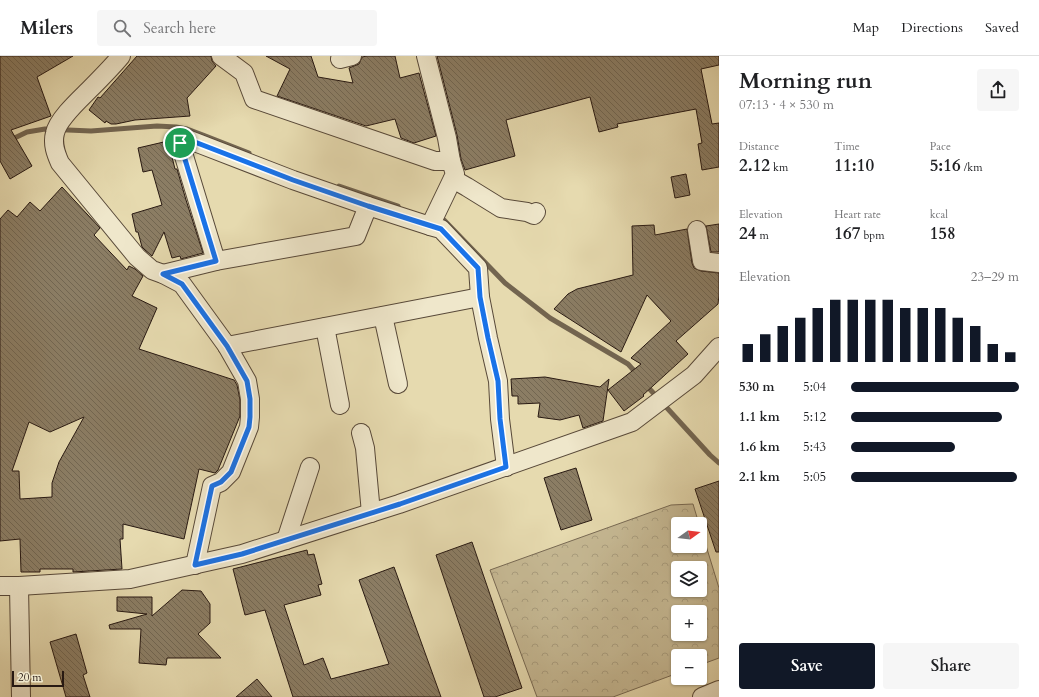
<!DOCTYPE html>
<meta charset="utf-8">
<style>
:root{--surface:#fff;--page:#f6f6f6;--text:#202124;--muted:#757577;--line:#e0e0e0;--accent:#111827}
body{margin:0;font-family:Cardo,serif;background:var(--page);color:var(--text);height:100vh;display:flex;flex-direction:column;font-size:15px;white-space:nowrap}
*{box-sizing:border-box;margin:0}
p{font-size:13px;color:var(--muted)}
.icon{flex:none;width:22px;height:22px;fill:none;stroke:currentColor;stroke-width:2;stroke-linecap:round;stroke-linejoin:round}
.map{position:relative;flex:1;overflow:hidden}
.panel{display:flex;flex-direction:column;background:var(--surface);width:320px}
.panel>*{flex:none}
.needle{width:26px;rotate:75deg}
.fabs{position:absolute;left:671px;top:461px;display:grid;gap:8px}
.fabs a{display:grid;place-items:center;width:36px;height:36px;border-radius:4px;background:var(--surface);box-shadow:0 1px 3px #0004;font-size:20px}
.scale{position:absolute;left:12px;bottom:10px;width:52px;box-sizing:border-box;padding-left:4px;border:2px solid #281912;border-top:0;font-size:11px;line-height:14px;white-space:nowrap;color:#281912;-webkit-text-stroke:3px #efe7cb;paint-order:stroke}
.pin{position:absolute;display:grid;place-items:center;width:34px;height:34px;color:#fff;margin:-17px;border:2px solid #fff;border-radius:50%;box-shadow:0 1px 4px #0007}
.round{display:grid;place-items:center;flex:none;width:42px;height:42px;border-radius:4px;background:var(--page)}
.summary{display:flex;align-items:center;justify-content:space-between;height:68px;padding:0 20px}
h1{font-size:22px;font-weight:800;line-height:30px}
.stats{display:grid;grid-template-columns:repeat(3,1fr);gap:6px;height:68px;padding:4px 20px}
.stats div{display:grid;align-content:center}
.stats b{font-size:17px;font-weight:800}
.stats small{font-size:11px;font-weight:400}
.stats p{font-size:11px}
.chart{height:112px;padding:8px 20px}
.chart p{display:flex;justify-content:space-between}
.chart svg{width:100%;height:72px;margin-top:4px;stroke:var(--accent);stroke-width:6}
.button{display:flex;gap:8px;margin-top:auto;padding:8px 20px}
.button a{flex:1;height:46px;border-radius:4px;background:var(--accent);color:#fff;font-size:16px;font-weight:800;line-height:46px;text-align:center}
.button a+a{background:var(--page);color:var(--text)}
ul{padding:0 20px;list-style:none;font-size:13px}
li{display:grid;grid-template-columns:64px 48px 1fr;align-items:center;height:30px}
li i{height:10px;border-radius:5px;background:var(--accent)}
header{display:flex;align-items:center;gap:24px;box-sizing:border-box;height:56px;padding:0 20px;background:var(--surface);border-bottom:1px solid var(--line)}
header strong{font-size:19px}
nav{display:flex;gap:22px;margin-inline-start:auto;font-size:14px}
.search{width:280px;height:36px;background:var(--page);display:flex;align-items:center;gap:10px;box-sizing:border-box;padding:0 14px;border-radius:4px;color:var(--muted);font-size:15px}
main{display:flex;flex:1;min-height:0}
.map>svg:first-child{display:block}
.park{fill:url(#park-crowns);stroke:#776953;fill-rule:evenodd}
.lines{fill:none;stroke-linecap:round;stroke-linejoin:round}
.stream{stroke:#736550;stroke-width:5}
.building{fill:url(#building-back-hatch);stroke:#281912;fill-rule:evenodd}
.minor-casing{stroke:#584939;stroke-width:20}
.minor{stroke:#efe7cb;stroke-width:18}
.route-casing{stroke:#fff;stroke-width:8}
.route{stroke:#1a73e8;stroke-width:5}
</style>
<header>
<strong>Milers</strong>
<div class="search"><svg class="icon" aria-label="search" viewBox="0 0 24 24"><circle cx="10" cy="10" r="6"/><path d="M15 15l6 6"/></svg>Search here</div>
<nav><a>Map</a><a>Directions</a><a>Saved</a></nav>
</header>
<main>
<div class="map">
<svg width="719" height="641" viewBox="0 0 719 641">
<defs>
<pattern id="park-crowns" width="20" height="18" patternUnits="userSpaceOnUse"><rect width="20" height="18" fill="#c6b994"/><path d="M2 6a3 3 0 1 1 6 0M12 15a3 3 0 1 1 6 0" fill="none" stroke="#aa9e7f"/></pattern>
<pattern id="building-back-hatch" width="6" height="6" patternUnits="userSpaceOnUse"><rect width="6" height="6" fill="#8b7d64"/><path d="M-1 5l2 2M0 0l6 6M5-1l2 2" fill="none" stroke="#726651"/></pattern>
</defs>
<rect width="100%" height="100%" fill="#e6daaf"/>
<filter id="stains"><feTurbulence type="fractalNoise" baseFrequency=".005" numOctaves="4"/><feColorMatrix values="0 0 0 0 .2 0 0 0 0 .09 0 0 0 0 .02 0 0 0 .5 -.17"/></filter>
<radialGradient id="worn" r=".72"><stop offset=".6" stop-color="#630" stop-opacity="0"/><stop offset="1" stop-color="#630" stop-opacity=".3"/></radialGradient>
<path class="park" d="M693,448L699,468H678V490H700V470L719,532V602L700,609V600H678V617L613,641H537L490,514L671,449ZM678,512H700V534H678ZM678,556H700V578H678Z"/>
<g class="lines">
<g class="stream">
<polyline points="0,89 27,76 45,73 91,75 157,70 176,71 187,73 203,79 249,97"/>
<polyline points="339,130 398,150"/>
<polyline points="444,164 505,227 550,262 628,308 637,318"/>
<polyline points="646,329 710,399 719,407"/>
</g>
</g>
<g class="building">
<polygon points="0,0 73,0 37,21 51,60 11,74 32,110 10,123 0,105"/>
<polygon points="137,0 211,0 212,5 216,10 187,42 190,60 135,64 116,68 111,68 106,65 105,67 89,54 98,41 100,42"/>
<polygon points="266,0 311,0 318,21 353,27 349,12 359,8 362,1 367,0 395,0 400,22 419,17 436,80 414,87 401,82 395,63 366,70 277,40 290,13"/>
<polygon points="437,0 719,0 719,9 701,13 712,68 719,67 719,111 702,114 698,88 702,87 696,53 617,68 618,71 599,76 590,41 506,64 515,100 465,114 461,103 457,79"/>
<polygon points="168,85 175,113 177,113 186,144 203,197 181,203 180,200 172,202 164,176 152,200 145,194 142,191 138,176 136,176 132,158 162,149 152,114 143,116 138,92"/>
<polygon points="686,118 690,139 675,142 671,121"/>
<path d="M62,131L100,172L94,179L127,214L129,210L135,213L143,220L132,240L157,252L139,293L234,324L237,329L240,344V360L218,414L215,417L199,413L184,483L123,468V483H120L122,513L73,516V513H40V516H21L20,483L0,485V163L8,154L17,161L30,146L40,155ZM84,361L59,406L52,427V441L20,443L19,415H12L29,366L50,376Z"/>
<polygon points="719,168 719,196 711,196 706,170"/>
<polygon points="654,169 655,179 687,173 692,207 694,212 701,215 719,217 719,239 718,248 676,285 688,298 643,339 644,340 624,355 608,334 641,308 631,302 671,265 647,239 621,296 554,253 568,238 577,233 633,219 632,170"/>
<polygon points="545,321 600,331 609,323 603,365 583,372 579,359 560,364 538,361 540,347 518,348 518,340 512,340 511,323"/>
<polygon points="576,412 592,464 561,474 544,422"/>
<polygon points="719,425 719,496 716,496 695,433"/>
<polygon points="472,486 522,632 495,641 484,641 436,499"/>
<polygon points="307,494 308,499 314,498 322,528 318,529 321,539 284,549 304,609 323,602 331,623 389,608 359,524 394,511 441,641 293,641 265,554 245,559 233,513"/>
<polygon points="182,534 201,535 210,548 210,567 198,578 221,602 167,602 166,609 139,607 141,573 110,573 109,569 147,558 117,555 117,541 152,541 152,560"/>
<polygon points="76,578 87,617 83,619 90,641 66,641 50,586"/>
<polygon points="257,623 272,641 236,641"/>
</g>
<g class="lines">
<g class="minor-casing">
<g id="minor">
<path d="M121,0C111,12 100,23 89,34C79,44 58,63 55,77C52,88 56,98 60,107L137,201L152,214L163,218L182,228L227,290L247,325L250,343V361L249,371L231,416L221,426L212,430L195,509"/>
<polyline points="221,0 244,17 254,43 435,105 451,105"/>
<polyline points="426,0 447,82 451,105 455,118 430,170 441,173 478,212 480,241 488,282 498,325 500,363 506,411"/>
<polyline points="340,3 352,0"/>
<polyline points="453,123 467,131 501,152 527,156 534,159 536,156"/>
<polyline points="697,174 702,205 719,207"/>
<polyline points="216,205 180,87 187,83 293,124 368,150"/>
<polyline points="163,218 216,205 356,180 368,150 430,170"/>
<polyline points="383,260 398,328"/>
<polyline points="325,271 340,349"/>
<polyline points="227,290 480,241"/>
<polyline points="361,377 365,392 371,457"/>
<polyline points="286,484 310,411"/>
<polyline points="0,530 19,530 130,523 242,498 399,448 632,366 694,319 719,291"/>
<polyline points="19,530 21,641"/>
<polyline points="702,641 719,634"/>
</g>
</g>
<use href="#minor" class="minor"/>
</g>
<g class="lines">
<g class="route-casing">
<polygon id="route" points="187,83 293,124 368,150 441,173 478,212 480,241 488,282 498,325 500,363 506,411 400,448 242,498 195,509 212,430 221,426 231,416 249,371 250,361 250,343 247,325 227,290 182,228 163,218 216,205 180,87"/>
</g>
<use href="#route" class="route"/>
</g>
<rect width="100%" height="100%" filter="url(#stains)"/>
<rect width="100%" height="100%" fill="url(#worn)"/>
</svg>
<div class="fabs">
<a><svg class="needle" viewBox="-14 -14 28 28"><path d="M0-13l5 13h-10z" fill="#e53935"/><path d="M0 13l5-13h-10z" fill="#757577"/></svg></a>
<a><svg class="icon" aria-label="layers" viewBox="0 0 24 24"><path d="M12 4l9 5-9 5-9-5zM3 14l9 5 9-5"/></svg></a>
<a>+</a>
<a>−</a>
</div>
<div class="scale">20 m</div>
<div class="pin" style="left:180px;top:87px;background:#1e9e55"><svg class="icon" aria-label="arrive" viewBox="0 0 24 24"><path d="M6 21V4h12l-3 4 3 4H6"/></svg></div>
</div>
<section class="panel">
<div class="summary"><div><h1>Morning run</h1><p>07:13 · 4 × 530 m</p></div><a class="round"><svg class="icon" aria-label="share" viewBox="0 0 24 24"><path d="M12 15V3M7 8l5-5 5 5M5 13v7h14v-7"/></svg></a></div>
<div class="stats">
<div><p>Distance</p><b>2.12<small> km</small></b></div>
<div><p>Time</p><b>11:10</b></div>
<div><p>Pace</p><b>5:16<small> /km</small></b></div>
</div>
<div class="stats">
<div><p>Elevation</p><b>24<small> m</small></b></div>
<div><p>Heart rate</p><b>167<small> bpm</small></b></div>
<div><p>kcal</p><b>158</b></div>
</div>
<div class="chart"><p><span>Elevation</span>23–29 m</p>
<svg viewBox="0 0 160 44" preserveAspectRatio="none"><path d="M5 44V33M15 44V27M25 44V22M35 44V17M45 44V11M55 44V6M65 44V6M75 44V6M85 44V6M95 44V11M105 44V11M115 44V11M125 44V17M135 44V22M145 44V33M155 44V38"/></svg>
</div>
<ul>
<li><b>530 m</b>5:04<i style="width:100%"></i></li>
<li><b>1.1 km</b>5:12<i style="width:90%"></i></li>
<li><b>1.6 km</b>5:43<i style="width:62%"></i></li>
<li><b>2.1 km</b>5:05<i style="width:99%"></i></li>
</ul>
<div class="button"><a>Save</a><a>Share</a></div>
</section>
</main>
